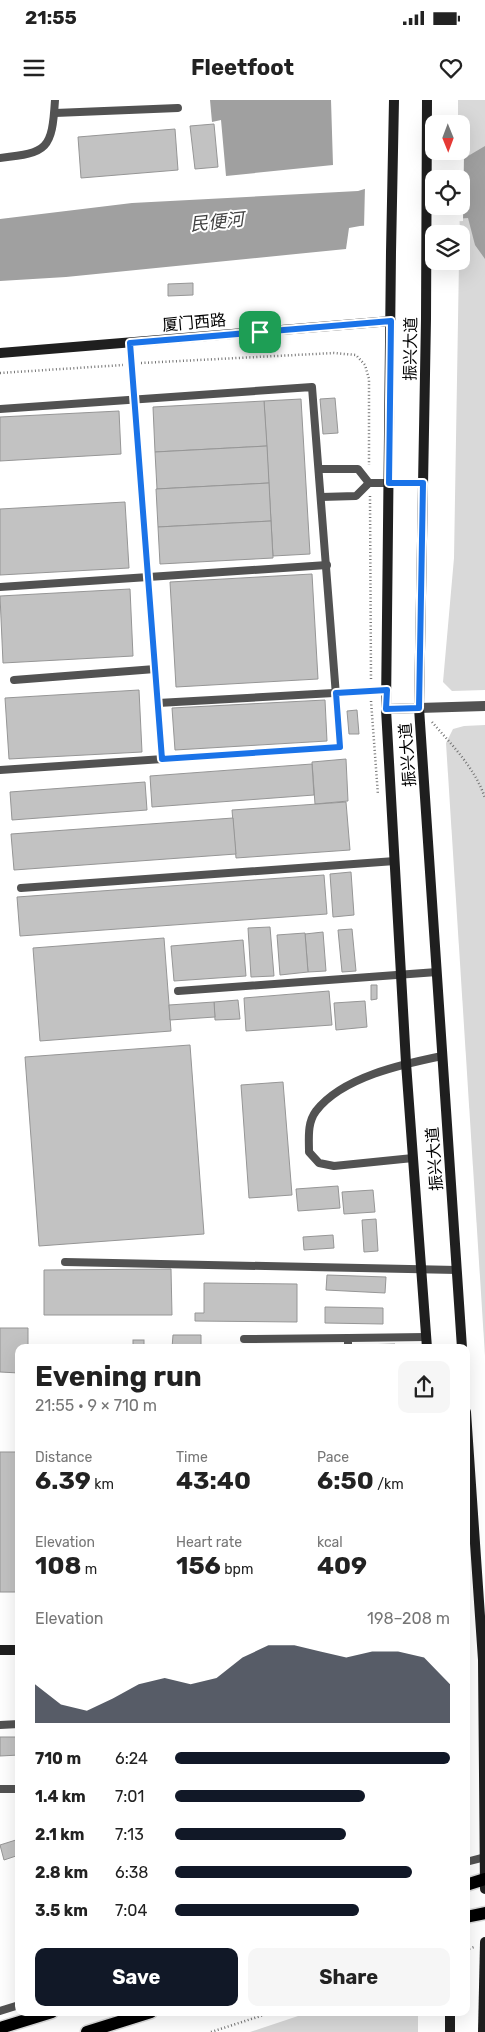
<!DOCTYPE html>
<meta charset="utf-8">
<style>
:root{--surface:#fff;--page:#f6f6f6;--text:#222;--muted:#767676;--accent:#111827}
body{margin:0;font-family:Rubik,"Noto Sans SC",sans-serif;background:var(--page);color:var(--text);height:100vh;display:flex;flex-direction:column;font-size:19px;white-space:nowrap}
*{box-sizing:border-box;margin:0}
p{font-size:16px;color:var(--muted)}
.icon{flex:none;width:28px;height:28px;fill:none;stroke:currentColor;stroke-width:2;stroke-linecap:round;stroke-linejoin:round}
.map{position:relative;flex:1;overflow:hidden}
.sheet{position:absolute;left:15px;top:1244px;width:455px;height:672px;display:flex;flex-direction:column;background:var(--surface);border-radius:10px;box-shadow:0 5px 20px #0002}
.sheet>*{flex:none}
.needle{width:32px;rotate:179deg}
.controls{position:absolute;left:425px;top:15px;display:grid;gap:10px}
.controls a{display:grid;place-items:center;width:45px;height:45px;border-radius:10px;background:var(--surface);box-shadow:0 5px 20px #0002;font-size:25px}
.pin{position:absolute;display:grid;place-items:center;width:42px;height:42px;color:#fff;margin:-21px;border-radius:10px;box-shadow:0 2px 8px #0006}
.round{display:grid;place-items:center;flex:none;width:52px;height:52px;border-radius:10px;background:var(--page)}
.head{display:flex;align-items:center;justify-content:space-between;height:85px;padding:0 20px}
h1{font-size:28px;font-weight:700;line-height:38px}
.stats{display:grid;grid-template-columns:repeat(3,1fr);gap:8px;height:85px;padding:5px 20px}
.stats div{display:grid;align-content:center}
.stats b{font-size:25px;font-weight:700}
.stats small{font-size:14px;font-weight:400}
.stats p{font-size:14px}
.chart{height:140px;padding:10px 20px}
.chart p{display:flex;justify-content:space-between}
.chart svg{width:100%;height:90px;margin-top:5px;fill:var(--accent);opacity:.7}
.primary-button{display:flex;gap:10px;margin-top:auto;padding:10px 20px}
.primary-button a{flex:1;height:58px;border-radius:10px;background:var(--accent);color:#fff;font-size:20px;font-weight:700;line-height:58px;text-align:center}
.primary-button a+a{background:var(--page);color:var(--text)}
ul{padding:0 20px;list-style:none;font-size:16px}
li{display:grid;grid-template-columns:80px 60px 1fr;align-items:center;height:38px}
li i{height:12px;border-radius:6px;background:var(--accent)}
.status{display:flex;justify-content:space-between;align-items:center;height:35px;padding:0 25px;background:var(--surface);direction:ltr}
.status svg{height:14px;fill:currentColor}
header{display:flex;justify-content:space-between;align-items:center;height:65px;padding:0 20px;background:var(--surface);font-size:22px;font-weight:700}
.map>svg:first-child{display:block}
.green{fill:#d9d9d9}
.water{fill:#a0a0a0;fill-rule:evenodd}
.pier{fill:#fff;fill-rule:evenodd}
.building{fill:#c2c2c2;stroke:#969696}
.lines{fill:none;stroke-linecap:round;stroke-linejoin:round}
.primary-casing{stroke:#dbdbdb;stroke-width:15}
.path{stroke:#747474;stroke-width:2.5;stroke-dasharray:1 2.5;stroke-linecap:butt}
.lane{stroke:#525252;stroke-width:8}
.street{stroke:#525252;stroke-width:10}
.secondary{stroke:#1f1f1f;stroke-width:10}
.primary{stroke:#000;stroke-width:12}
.route-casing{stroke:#fff;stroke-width:10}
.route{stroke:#1a73e8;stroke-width:6}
.labels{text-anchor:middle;stroke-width:4;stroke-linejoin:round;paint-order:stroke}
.street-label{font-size:16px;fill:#000;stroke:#fff}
.water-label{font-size:18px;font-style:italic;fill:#414141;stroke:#fff}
</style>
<div class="status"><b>21:55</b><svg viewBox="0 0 49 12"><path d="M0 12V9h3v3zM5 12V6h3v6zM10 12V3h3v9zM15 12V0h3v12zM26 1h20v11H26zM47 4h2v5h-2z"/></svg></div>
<header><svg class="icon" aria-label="menu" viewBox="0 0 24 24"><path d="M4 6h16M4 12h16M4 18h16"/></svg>Fleetfoot<svg class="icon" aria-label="heart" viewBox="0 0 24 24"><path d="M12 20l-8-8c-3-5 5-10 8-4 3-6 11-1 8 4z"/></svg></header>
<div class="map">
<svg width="485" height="1932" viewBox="0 0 485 1932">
<rect width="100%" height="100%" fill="#fff"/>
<g class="green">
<polygon points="458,0 485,0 485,590 452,591 443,582 454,458 459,161 461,161 459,106 461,106 461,79 459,79 459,51 461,51 461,24 458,24"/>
<polygon points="485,625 485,1256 446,643 453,629 464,626"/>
<polygon points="310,1912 418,1913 418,1932 250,1932"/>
</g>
<g class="water">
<polygon points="210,0 331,0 333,65 226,76 221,20 212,22"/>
<path d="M485,46V159L475,145L468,118L360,126L349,128L346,149L66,177L0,181V119L132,103L358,91L463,59ZM434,79H461V106H434Z"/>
</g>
<path class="pier" d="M464,55L463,121L364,128L365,86ZM434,79H461V106H434Z"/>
<g class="building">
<polygon points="214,24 218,67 195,69 190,26"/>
<polygon points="175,29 178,70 81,78 78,37"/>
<polygon points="193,183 193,195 168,196 168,184"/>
<polygon points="335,298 338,333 323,334 320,299"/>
<polygon points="301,299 310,454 273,456 264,301"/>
<polygon points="264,301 267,346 155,352 153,307"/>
<polygon points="119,311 121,354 0,361 0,317"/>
<polygon points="267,346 269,383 157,389 155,352"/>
<polygon points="269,383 271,421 158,427 156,389"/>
<polygon points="125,402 129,468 0,475 0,409"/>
<polygon points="271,421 273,458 160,464 158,427"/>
<polygon points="312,474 318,579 176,587 170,482"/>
<polygon points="130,489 133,556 3,563 0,496"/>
<polygon points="139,590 142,652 9,659 5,598"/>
<polygon points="325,600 327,641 175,650 172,608"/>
<polygon points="357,610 359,634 349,634 347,611"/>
<polygon points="346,659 348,701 315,704 312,662"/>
<polygon points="312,664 314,695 152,707 150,676"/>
<polygon points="145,682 147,710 12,720 10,692"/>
<polygon points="346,702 350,750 236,758 232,710"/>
<polygon points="233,718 236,754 14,770 11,734"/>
<polygon points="351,772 354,815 333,817 330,774"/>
<polygon points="324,775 327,814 20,836 17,797"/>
<polygon points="270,827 274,876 251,877 248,828"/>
<polygon points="352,829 356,871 342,872 338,830"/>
<polygon points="323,832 326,871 308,872 305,834"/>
<polygon points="305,833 308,872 280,875 277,835"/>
<polygon points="164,838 171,931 40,941 33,848"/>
<polygon points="243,840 246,876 174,881 171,846"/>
<polygon points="371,885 377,885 377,899 371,900"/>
<polygon points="329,891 332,925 246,931 244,898"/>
<polygon points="238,900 240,919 215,920 214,902"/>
<polygon points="365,901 367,927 336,930 334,903"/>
<polygon points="214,902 215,917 170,920 169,905"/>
<polygon points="190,945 204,1134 39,1146 25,957"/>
<polygon points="283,982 292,1095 249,1098 241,985"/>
<polygon points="338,1086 340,1108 298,1111 296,1089"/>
<polygon points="373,1090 375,1112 344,1114 342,1092"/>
<polygon points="376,1119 378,1151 364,1152 362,1120"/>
<polygon points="333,1135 334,1148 304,1150 303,1137"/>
<polygon points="171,1169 172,1215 44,1215 44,1170"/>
<polygon points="327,1175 386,1177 385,1193 326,1190"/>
<polygon points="204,1183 297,1184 297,1222 195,1221 195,1213 204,1213"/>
<polygon points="325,1207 383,1208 383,1224 325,1223"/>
<polygon points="0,1228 28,1228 28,1248 19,1248 19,1273 0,1272"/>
<polygon points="173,1235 201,1235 201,1248 172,1248"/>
<rect x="133" y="1240" width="11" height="8"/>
<polygon points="395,1244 395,1248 361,1248 361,1245"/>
<rect x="0" y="1352" width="19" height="140"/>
<polygon points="0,1637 19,1637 19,1655 0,1656"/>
<polygon points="19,1739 19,1755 4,1760 0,1745"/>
</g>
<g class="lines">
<g class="primary-casing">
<g id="primary">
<polyline points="466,1785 485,1779"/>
<polyline points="466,1817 485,1813"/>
<polyline points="0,1928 52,1912"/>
<polyline points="87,1932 151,1912"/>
</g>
</g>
<g class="path">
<polyline points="141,263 334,253 356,255 365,265 369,279 369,365"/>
<polyline points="0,273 123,265"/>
<polyline points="370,396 371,580"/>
<polyline points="371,601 378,695"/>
<path d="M432,622C452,645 475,668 485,698"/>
<polyline points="466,1850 474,1847"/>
<polyline points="211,1932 273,1912"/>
</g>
<g class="lane">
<polyline points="55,13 178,8"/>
<path d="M0,58C48,53 52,49 55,0"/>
<polyline points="130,243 162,659"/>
<polyline points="0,309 312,287 340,647 0,670"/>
<polyline points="319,369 358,369 369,383"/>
<polyline points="321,397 356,396 369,383 423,383"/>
<polyline points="0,487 327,465"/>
<polyline points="14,580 155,569"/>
<polyline points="158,603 387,590"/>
<polyline points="21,788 395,761"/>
<polyline points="178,891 437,872"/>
<path d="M413,1058L334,1066L319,1063L309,1052C309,1038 307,1023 316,1011C342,977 403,964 442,956"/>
<polyline points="65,1162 457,1170"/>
<polyline points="244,1239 348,1238"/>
<polyline points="348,1248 348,1238 426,1237"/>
<polyline points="0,1625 19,1624"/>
<polyline points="0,1689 19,1689"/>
<polyline points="466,1762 485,1757"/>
<polyline points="0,1911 19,1905"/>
</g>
<polyline class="street" points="386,609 485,606"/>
<g class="secondary">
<polyline points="394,0 391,152 386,609 406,963 427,1248"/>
<polyline points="427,0 426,219 419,608 462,1248"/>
<polyline points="0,253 391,221"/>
<polyline points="466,1312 483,1560 485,1789"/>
<polyline points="0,1550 19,1550"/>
<polyline points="450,1932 450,1912"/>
<polyline points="483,1932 485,1842"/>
</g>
<use href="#primary" class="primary"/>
</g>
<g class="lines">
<g class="route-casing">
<polygon id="route" points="391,221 389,383 423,383 419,608 386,609 387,590 336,593 340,647 162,659 130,243"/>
</g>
<use href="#route" class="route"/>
</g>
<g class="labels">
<g class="street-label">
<text transform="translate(194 222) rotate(-5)" y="6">厦门西路</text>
<text transform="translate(410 249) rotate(-89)" y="6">振兴大道</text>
<text transform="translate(407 655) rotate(-94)" y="6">振兴大道</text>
<text transform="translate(434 1059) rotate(-94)" y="6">振兴大道</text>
</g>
<g class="water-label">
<text transform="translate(217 122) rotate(-6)" y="6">民便河</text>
</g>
</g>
</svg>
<div class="controls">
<a><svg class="needle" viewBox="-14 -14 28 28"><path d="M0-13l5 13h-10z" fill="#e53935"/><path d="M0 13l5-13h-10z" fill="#767676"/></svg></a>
<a><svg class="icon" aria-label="locate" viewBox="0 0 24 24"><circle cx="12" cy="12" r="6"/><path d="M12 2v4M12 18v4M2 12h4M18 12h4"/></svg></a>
<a><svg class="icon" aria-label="layers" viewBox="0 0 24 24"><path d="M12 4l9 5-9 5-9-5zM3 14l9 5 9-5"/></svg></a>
</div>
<div class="pin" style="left:260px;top:232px;background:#1e9e55"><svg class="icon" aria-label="arrive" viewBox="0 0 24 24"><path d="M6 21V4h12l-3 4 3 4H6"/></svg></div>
<section class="sheet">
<div class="head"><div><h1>Evening run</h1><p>21:55 · 9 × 710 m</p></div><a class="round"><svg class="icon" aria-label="share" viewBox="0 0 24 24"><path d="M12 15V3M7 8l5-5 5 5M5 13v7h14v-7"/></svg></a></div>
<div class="stats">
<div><p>Distance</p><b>6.39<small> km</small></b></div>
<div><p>Time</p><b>43:40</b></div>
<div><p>Pace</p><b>6:50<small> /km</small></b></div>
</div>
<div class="stats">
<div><p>Elevation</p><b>108<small> m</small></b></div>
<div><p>Heart rate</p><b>156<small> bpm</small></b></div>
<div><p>kcal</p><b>409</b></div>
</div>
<div class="chart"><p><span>Elevation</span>198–208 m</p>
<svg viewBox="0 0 160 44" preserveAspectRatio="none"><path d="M0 44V25L10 35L20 38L30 32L40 25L50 22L60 25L70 22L80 12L90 6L100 6L110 9L120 12L130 9L140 9L150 12L160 25V44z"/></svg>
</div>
<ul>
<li><b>710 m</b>6:24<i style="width:100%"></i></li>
<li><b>1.4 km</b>7:01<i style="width:69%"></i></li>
<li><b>2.1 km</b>7:13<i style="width:62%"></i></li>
<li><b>2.8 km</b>6:38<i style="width:86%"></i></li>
<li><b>3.5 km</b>7:04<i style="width:67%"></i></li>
</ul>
<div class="primary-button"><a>Save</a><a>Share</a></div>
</section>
</div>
